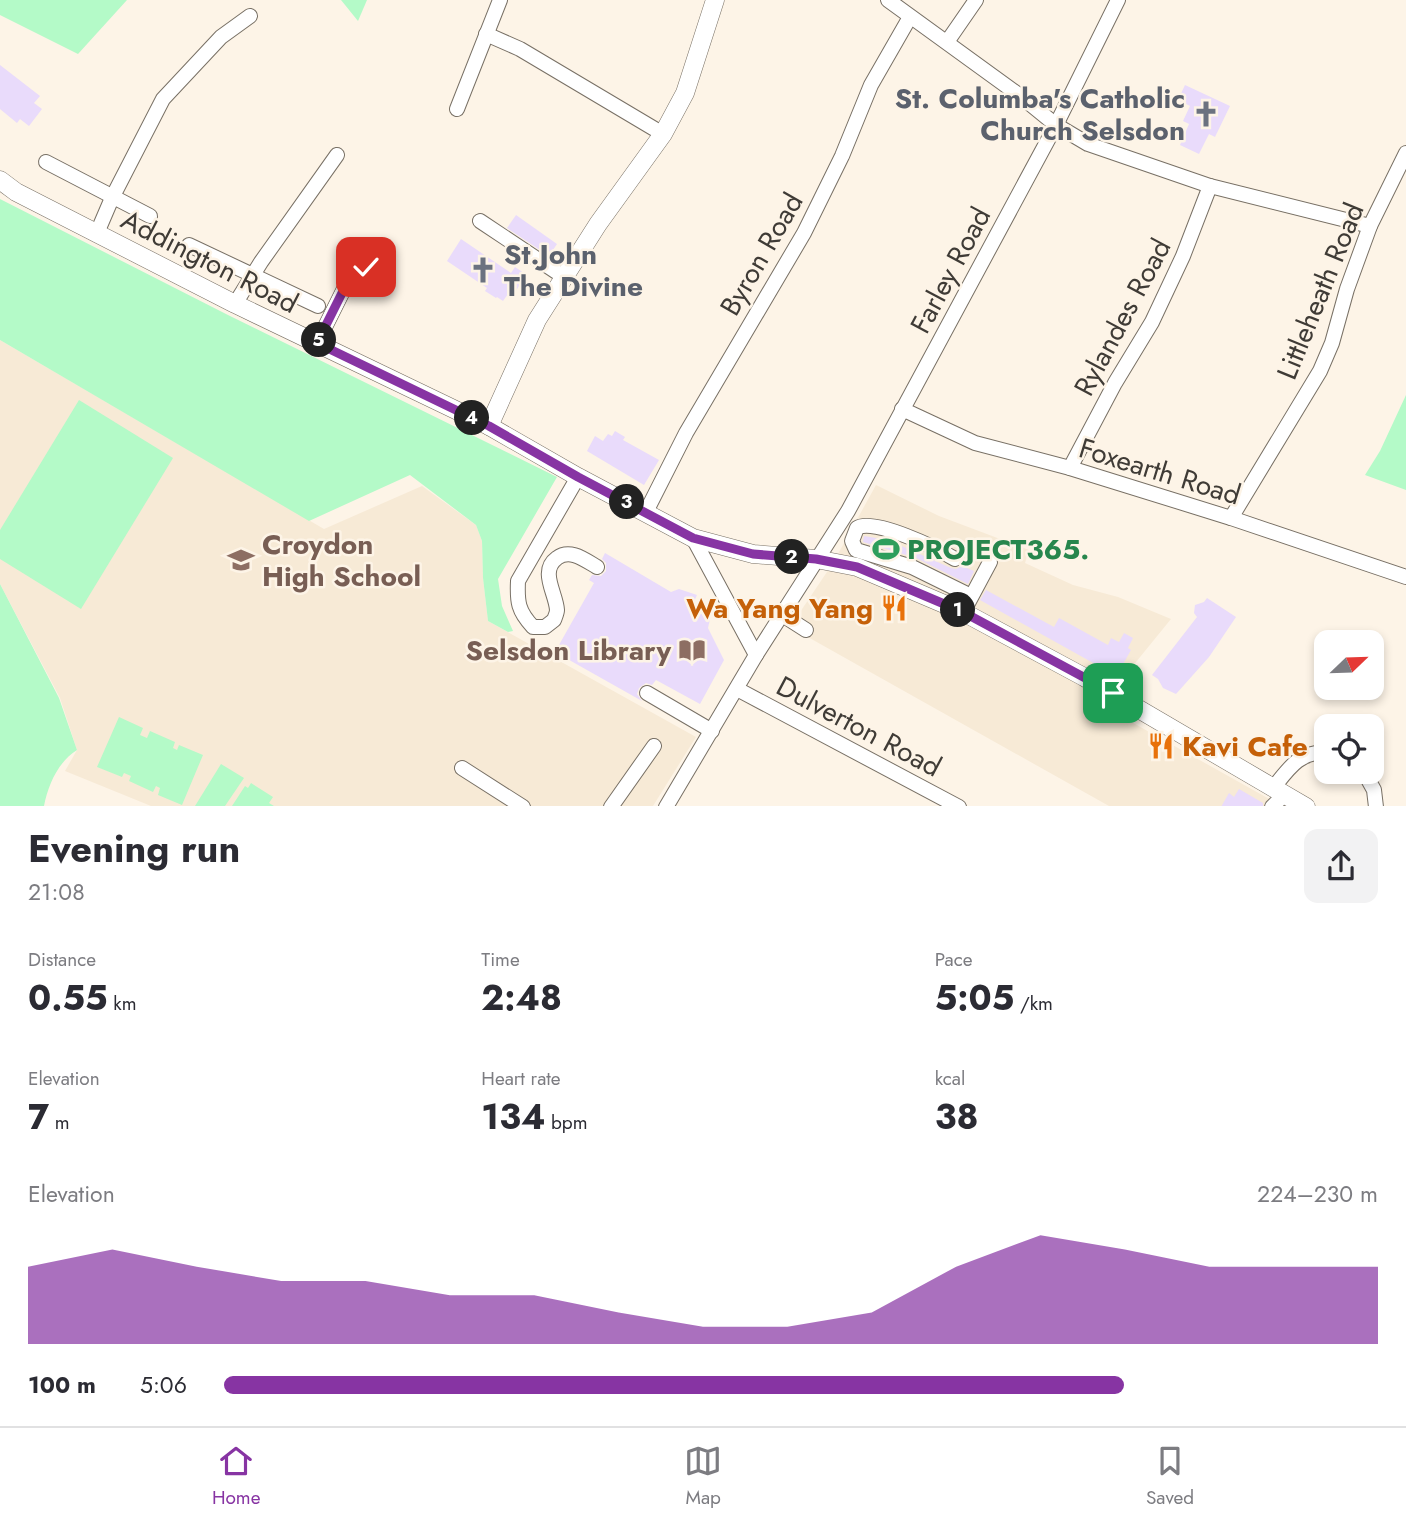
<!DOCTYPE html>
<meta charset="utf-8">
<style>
:root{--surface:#fff;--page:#f2f2f3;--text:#2b2b33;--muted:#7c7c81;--line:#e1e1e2;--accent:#8734a3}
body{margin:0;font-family:Jost,sans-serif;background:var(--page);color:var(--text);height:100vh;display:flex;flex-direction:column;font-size:26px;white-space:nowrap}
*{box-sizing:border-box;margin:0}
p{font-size:23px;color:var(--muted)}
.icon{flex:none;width:38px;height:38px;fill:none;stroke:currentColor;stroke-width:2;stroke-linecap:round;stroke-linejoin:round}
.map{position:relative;height:806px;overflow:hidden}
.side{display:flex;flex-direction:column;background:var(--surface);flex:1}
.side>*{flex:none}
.needle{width:46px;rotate:67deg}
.buttons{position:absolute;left:1314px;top:630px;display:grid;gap:14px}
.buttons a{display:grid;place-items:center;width:70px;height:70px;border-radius:14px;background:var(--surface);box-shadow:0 4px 10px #0003;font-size:35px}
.pin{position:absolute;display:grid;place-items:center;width:60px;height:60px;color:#fff;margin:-30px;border-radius:14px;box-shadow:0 4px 10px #0006}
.km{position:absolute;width:35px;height:35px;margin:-18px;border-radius:50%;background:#222;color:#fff;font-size:19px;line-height:35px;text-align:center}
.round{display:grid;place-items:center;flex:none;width:74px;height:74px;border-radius:14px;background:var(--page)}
.headline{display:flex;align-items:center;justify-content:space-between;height:119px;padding:0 28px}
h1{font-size:38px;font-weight:700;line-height:52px}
.figures{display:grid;grid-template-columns:repeat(3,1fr);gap:10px;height:119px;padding:7px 28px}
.figures div{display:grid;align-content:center}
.figures b{font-size:35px;font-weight:700}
.figures small{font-size:19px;font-weight:400}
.figures p{font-size:19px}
.chart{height:196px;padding:14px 28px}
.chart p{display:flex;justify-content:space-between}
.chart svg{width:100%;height:126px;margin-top:7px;fill:var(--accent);opacity:.7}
ul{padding:0 28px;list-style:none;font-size:23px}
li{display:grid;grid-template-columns:112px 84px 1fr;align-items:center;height:52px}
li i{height:18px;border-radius:9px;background:var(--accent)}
.tabs{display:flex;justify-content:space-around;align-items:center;height:98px;border-top:2px solid var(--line);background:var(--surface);font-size:19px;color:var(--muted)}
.tabs a{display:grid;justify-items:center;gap:4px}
.tabs .current{color:var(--accent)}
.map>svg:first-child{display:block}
.built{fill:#f7ead6}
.green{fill:#b4fac8}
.building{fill:#e9dbfb}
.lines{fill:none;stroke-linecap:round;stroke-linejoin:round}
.minor-casing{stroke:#787065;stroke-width:16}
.major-casing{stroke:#787065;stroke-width:19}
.minor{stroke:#fff;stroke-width:14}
.major{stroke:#fff;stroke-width:18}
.route-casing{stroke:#fff;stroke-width:14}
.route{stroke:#8734a3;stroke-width:9}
.labels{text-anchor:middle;stroke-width:5;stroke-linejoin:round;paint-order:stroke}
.worship-label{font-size:28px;font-weight:bold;fill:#5b616d;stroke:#fdf4e7;text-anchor:end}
.street-label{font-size:28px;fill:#3f3b36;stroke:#fdf4e7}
.education-label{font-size:28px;font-weight:bold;fill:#785e54;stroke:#fdf4e7;text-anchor:start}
.leisure-label{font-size:28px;font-weight:bold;fill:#27864d;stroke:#fdf4e7;text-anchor:start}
.food-label{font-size:28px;font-weight:bold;fill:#c56008;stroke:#fdf4e7;text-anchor:end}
</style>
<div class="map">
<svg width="1406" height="807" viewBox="0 0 1406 807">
<rect width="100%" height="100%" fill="#fdf4e7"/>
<g class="built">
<polygon points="0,340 324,529 422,486 476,525 482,541 483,578 488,621 696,737 653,806 151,806 65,771 77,750 60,698 0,584"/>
<polygon points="876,485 939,516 1029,550 1025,563 1073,585 1118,597 1171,619 1101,705 1282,806 1109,806 790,627 833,563"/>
</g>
<g class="green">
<polygon points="0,0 127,0 78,54 0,15"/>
<polygon points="341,0 367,0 358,21"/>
<polygon points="0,199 228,315 557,477 498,579 502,606 513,631 508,632 488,621 483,578 482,541 476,525 410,475 309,521 0,340"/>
<polygon points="1406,395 1406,490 1365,475 1380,451"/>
<polygon points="79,400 173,458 81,609 0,559 0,530"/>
<path d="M0,584L59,698L77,750C58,762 48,785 44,806H0Z"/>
<polygon points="119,717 143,728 140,735 147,738 150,731 175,742 173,748 177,750 179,745 203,755 182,805 158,795 160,788 156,786 153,792 129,781 131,776 124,773 122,777 97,767"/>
<polygon points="221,764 244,778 225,806 195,806"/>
<polygon points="251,783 273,797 269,803 274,806 232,806 245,786 248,788"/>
</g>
<g class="building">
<polygon points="0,65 40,96 34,103 42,109 29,126 20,119 17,123 0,109"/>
<polygon points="1185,85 1230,106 1215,137 1209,134 1199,154 1180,145 1189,124 1183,121 1190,106 1178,100"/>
<polygon points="516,215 557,244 549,256 507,228"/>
<polygon points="461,239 511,273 515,267 524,273 518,281 521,283 512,297 508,294 503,301 497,297 496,298 485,291 487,288 447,261"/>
<polygon points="615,431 625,437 623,440 659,460 644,485 587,451 595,436 603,441 608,434 612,436"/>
<polygon points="864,536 888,540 951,568 956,569 962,566 974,571 968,584 916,558 863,542"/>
<polygon points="605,553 671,592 679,589 697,595 692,606 706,603 710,619 708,628 724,660 700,704 656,680 652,685 646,683 639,688 637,694 642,701 555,652 594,583 589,580 592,575 601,576 606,571 606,563 602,559"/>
<polygon points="986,590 1054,627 1059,618 1108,645 1111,638 1119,642 1124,633 1133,638 1128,648 1131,650 1117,675 1113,674 980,600"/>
<polygon points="1207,598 1236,617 1209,657 1176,694 1163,688 1158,679 1152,675 1197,617 1194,613 1195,605 1204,602"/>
<polygon points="1239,789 1263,803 1263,807 1221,807 1229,793 1234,797"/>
</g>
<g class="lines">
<g class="minor-casing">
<g id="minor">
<polyline points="888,0 1019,95 1056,125 1088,144 1210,186 1370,226"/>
<polyline points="486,34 520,49 663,134"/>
<polyline points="947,42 976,0"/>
<polyline points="457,109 500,0"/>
<polyline points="46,162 150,216"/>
<polyline points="480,221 564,277"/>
<polyline points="97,233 112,198 163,99 221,37 250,16"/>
<polyline points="189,245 318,306"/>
<polyline points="235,304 261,262 337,155"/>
<polyline points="317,343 351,275 366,267 379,245"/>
<polyline points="902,409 975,443 1070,468 1231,518 1406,577"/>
<polyline points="1070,468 1115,383 1152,322 1183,256 1210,186"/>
<path d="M578,477L518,581C517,602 518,611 533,627H545L554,620C555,617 557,613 557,610C556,593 539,571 557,558C570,548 585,560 597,567"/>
<polyline points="646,512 686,433 804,233 842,156 871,85 910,17"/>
<polyline points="1231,518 1320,371 1332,343 1347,289 1370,226 1406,153"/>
<polyline points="693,538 756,655"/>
<path d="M955,559C938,549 873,517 857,528L852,541L856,550L912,567L971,596"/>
<polyline points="967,605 990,562"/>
<polyline points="781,614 806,630"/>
<polyline points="737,689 959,807"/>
<polyline points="647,693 712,731"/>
<polyline points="462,768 523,807"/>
<polyline points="1364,772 1374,790 1376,807"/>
<path d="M1274,787C1289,768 1300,751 1326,753"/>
<polyline points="611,807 654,746"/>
<polyline points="666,807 756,655 848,511 1056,125 1118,0"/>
<polyline points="1272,807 1285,794"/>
</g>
</g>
<g class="major-casing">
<g id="major">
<polyline points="0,180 16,192 235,304 489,426 578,477 693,538 753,554 816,559 857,567 963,612 1084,677 1306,807"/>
<polyline points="489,426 537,320 598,224 663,134 685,93 715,0"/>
</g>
</g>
<use href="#minor" class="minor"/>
<use href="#major" class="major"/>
</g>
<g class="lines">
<g class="route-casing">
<polyline id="route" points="366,267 351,275 317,343 489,426 578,477 693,538 753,554 816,559 857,567 963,612 1113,693"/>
</g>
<use href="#route" class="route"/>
</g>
<defs>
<g id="church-bare" transform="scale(2.1)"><path d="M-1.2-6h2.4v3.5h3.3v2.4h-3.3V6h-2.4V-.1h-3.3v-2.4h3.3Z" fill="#6b7280" stroke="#fdf4e7" stroke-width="2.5" paint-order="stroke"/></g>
<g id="stadium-bare" transform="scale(2.1)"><path d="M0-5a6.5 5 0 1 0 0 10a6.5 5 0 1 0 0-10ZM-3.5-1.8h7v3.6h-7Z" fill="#2e9e5b" stroke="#fdf4e7" stroke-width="2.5" paint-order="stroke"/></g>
<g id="school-bare" transform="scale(2.1)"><path d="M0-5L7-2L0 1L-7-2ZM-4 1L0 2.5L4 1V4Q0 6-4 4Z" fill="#8d6e63" stroke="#fdf4e7" stroke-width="2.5" paint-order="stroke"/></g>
<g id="restaurant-bare" transform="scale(2.1)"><path d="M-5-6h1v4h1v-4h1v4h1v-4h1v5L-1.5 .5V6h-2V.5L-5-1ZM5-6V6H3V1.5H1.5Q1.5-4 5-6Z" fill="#e8710a" stroke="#fdf4e7" stroke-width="2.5" paint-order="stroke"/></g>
<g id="library-bare" transform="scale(2.1)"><path d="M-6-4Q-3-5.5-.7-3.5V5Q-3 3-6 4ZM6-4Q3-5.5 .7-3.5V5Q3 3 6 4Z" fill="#8d6e63" stroke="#fdf4e7" stroke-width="2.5" paint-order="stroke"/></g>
</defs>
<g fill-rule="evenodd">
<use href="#church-bare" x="1206" y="114"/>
<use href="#church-bare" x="483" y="270"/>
<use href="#stadium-bare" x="886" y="549"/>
<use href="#school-bare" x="241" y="560"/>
<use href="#restaurant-bare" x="894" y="608"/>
<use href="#library-bare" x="692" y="650"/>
<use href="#restaurant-bare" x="1161" y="746"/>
</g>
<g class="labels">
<g class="worship-label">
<text x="1185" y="108">St. Columba's Catholic<tspan x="1185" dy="32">Church Selsdon</tspan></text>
<text x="504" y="264" text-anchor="start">St.John<tspan x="504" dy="32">The Divine</tspan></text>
</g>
<g class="street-label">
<text transform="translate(761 254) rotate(-60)" y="10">Byron Road</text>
<text transform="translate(210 261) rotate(27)" y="10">Addington Road</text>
<text transform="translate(950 270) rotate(-62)" y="10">Farley Road</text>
<text transform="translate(1320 291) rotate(-68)" y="10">Littleheath Road</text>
<text transform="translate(1122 317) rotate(-62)" y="10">Rylandes Road</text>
<text transform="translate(1160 471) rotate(17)" y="10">Foxearth Road</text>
<text transform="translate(859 726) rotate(28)" y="10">Dulverton Road</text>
</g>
<g class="education-label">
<text x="262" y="554">Croydon<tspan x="262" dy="32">High School</tspan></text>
<text x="671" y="660" text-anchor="end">Selsdon Library</text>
</g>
<g class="leisure-label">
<text x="907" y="559">PROJECT365.</text>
</g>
<g class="food-label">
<text x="873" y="618">Wa Yang Yang</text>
<text x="1182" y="756" text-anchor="start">Kavi Cafe</text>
</g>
</g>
</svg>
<div class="buttons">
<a><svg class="needle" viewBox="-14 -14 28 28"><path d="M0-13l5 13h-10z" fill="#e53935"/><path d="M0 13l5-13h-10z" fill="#7c7c81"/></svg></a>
<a><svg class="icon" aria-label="locate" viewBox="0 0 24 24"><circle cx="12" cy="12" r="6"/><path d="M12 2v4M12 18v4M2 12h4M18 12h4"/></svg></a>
</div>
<div class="pin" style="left:1113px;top:693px;background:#1e9e55"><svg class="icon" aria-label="arrive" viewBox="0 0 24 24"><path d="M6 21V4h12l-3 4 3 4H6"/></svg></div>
<div class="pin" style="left:366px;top:267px;background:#d93025"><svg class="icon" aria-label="check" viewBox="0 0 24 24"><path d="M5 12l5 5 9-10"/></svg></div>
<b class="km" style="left:958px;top:610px">1</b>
<b class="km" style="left:792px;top:557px">2</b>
<b class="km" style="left:627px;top:502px">3</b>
<b class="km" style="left:472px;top:418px">4</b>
<b class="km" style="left:319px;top:340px">5</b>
</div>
<section class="side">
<div class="headline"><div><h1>Evening run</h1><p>21:08</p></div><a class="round"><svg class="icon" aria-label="share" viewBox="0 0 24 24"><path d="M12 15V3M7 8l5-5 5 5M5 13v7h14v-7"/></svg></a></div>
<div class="figures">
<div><p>Distance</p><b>0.55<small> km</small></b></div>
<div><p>Time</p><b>2:48</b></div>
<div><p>Pace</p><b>5:05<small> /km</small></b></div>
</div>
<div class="figures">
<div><p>Elevation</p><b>7<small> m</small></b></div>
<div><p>Heart rate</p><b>134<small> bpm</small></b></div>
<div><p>kcal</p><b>38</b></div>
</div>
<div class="chart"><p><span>Elevation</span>224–230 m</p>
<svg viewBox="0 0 160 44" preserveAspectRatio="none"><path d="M0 44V17L10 11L20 17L30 22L40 22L50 27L60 27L70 33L80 38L90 38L100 33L110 17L120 6L130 11L140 17L150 17L160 17V44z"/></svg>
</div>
<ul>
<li><b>100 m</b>5:06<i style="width:78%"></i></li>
</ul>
</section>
<nav class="tabs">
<a class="current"><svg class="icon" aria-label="home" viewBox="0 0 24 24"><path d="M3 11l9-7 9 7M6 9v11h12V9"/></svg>Home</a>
<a><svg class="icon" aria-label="map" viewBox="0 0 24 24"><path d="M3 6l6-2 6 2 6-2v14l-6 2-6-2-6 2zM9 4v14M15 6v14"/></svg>Map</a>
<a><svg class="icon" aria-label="saved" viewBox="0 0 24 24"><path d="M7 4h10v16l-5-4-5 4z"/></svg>Saved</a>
</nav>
